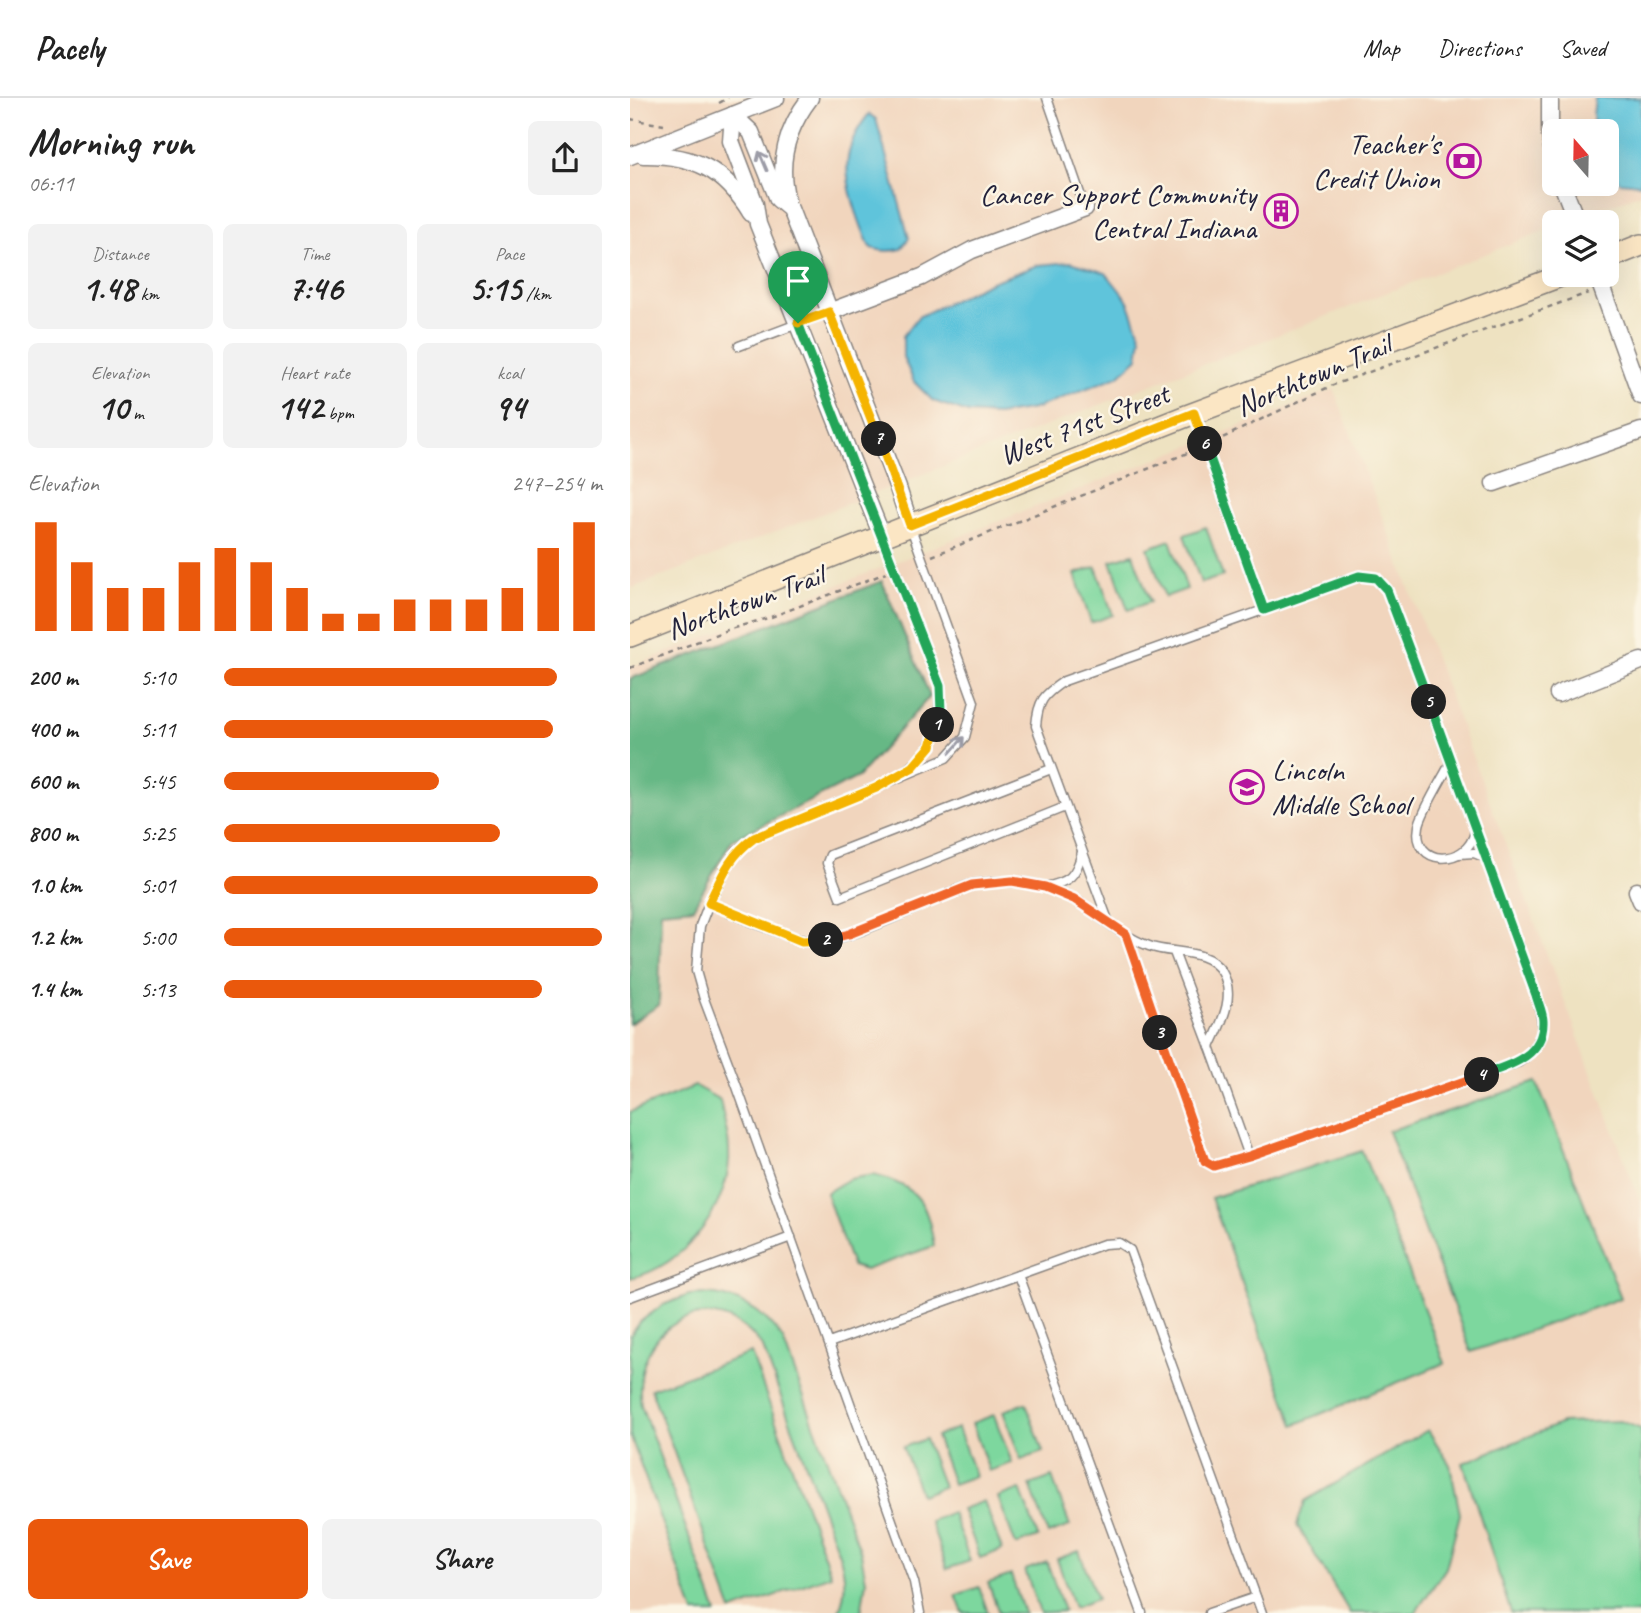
<!DOCTYPE html>
<meta charset="utf-8">
<style>
:root{--surface:#fff;--page:#f2f2f2;--text:#222;--muted:#767676;--line:#e0e0e0;--accent:#ea580c}
body{margin:0;font-family:Caveat,sans-serif;background:var(--page);color:var(--text);height:100vh;display:flex;flex-direction:column;font-size:26px;white-space:nowrap}
*{box-sizing:border-box;margin:0}
p{font-size:23px;color:var(--muted)}
.icon{flex:none;width:38px;height:38px;fill:none;stroke:currentColor;stroke-width:2;stroke-linecap:round;stroke-linejoin:round}
.map{position:relative;flex:1;overflow:hidden}
.details{display:flex;flex-direction:column;background:var(--surface);width:630px}
.details>*{flex:none}
.needle{width:46px;rotate:340deg}
.tools{position:absolute;left:912px;top:21px;display:grid;gap:14px}
.tools a{display:grid;place-items:center;width:77px;height:77px;border-radius:10px;background:var(--surface);box-shadow:0 7px 28px #0002;font-size:35px}
.pin{position:absolute;display:grid;place-items:center;width:60px;height:60px;color:#fff;margin:-72px -30px;border-radius:50% 50% 50% 0;rotate:-45deg;box-shadow:0 0 7px #0007}
.pin .icon{rotate:45deg}
.km{position:absolute;width:35px;height:35px;margin:-18px;border-radius:50%;background:#222;color:#fff;font-size:19px;line-height:35px;text-align:center}
.round{display:grid;place-items:center;flex:none;width:74px;height:74px;border-radius:10px;background:var(--page)}
.headline{display:flex;align-items:center;justify-content:space-between;height:119px;padding:0 28px}
h1{font-size:38px;font-weight:700;line-height:52px}
.metrics{display:grid;grid-template-columns:repeat(3,1fr);gap:10px;height:119px;padding:7px 28px}
.metrics div{display:grid;align-content:center;border-radius:10px;background:var(--page);text-align:center}
.metrics b{font-size:35px;font-weight:700}
.metrics small{font-size:19px;font-weight:400}
.metrics p{font-size:19px}
.chart{height:196px;padding:14px 28px}
.chart p{display:flex;justify-content:space-between}
.chart svg{width:100%;height:126px;margin-top:7px;stroke:var(--accent);stroke-width:6}
.button{display:flex;gap:14px;margin-top:auto;padding:14px 28px}
.button a{flex:1;height:80px;border-radius:10px;background:var(--accent);color:#fff;font-size:28px;font-weight:700;line-height:80px;text-align:center}
.button a+a{background:var(--page);color:var(--text)}
ul{padding:0 28px;list-style:none;font-size:23px}
li{display:grid;grid-template-columns:112px 84px 1fr;align-items:center;height:52px}
li i{height:18px;border-radius:9px;background:var(--accent)}
header{display:flex;align-items:center;gap:42px;box-sizing:border-box;height:98px;padding:0 35px;background:var(--surface);border-bottom:2px solid var(--line)}
header strong{font-size:33px}
nav{display:flex;gap:38px;margin-inline-start:auto;font-size:24px}
main{display:flex;flex:1;min-height:0}
.map>svg:first-child{display:block}
.built{fill:#f1d5bd;fill-rule:evenodd}
.green{fill:#7dd79e;stroke:#507c6c;stroke-width:2}
.forest{fill:#66b885;stroke:#446d60;stroke-width:2}
.water{fill:#5ec4db;stroke:#40738b;stroke-width:2}
.lines{fill:none;stroke-linecap:round;stroke-linejoin:round}
.lane-casing{stroke:#88827e;stroke-width:11}
.street-casing{stroke:#88827e;stroke-width:19}
.secondary-casing{stroke:#88827e;stroke-width:24}
.path{stroke:#88827e;stroke-width:2.5;stroke-dasharray:5 5;stroke-linecap:butt}
.lane{stroke:#fff;stroke-width:8}
.street{stroke:#fff;stroke-width:16}
.secondary{stroke:#fbe6c4;stroke-width:21}
.oneway{stroke:#9c9ca7}
.split-1-casing{stroke:#fff;stroke-width:14}
.split-2-casing{stroke:#fff;stroke-width:14}
.split-3-casing{stroke:#fff;stroke-width:14}
.split-4-casing{stroke:#fff;stroke-width:14}
.split-5-casing{stroke:#fff;stroke-width:14}
.split-6-casing{stroke:#fff;stroke-width:14}
.split-7-casing{stroke:#fff;stroke-width:14}
.split-8-casing{stroke:#fff;stroke-width:14}
.split-1{stroke:#22a559;stroke-width:9}
.split-2{stroke:#f5b400;stroke-width:9}
.split-3{stroke:#f0652b;stroke-width:9}
.split-4{stroke:#f0652b;stroke-width:9}
.split-5{stroke:#22a559;stroke-width:9}
.split-6{stroke:#22a559;stroke-width:9}
.split-7{stroke:#f5b400;stroke-width:9}
.split-8{stroke:#f5b400;stroke-width:9}
.labels{text-anchor:middle;stroke-width:5;stroke-linejoin:round;paint-order:stroke}
.poi-label{font-size:30px;fill:#22223b;stroke:#fcf5e5;text-anchor:end}
.street-label{font-size:30px;fill:#22223b;stroke:#fcf5e5}
</style>
<header>
<strong>Pacely</strong>
<nav><a>Map</a><a>Directions</a><a>Saved</a></nav>
</header>
<main>
<section class="details">
<div class="headline"><div><h1>Morning run</h1><p>06:11</p></div><a class="round"><svg class="icon" aria-label="share" viewBox="0 0 24 24"><path d="M12 15V3M7 8l5-5 5 5M5 13v7h14v-7"/></svg></a></div>
<div class="metrics">
<div><p>Distance</p><b>1.48<small> km</small></b></div>
<div><p>Time</p><b>7:46</b></div>
<div><p>Pace</p><b>5:15<small> /km</small></b></div>
</div>
<div class="metrics">
<div><p>Elevation</p><b>10<small> m</small></b></div>
<div><p>Heart rate</p><b>142<small> bpm</small></b></div>
<div><p>kcal</p><b>94</b></div>
</div>
<div class="chart"><p><span>Elevation</span>247–254 m</p>
<svg viewBox="0 0 160 44" preserveAspectRatio="none"><path d="M5 44V6M15 44V20M25 44V29M35 44V29M45 44V20M55 44V15M65 44V20M75 44V29M85 44V38M95 44V38M105 44V33M115 44V33M125 44V33M135 44V29M145 44V15M155 44V6"/></svg>
</div>
<ul>
<li><b>200 m</b>5:10<i style="width:88%"></i></li>
<li><b>400 m</b>5:11<i style="width:87%"></i></li>
<li><b>600 m</b>5:45<i style="width:57%"></i></li>
<li><b>800 m</b>5:25<i style="width:73%"></i></li>
<li><b>1.0 km</b>5:01<i style="width:99%"></i></li>
<li><b>1.2 km</b>5:00<i style="width:100%"></i></li>
<li><b>1.4 km</b>5:13<i style="width:84%"></i></li>
</ul>
<div class="button"><a>Save</a><a>Share</a></div>
</section>
<div class="map">
<svg width="1011" height="1515" viewBox="0 0 1011 1515">
<rect width="100%" height="100%" fill="#fcf5e5"/>
<filter id="ink" filterUnits="userSpaceOnUse"><feTurbulence type="fractalNoise" baseFrequency=".0143" numOctaves="2"/><feDisplacementMap in="SourceGraphic" scale="14" xChannelSelector="R" yChannelSelector="G"/><feConvolveMatrix kernelMatrix="1 2 1 2 8 2 1 2 1" color-interpolation-filters="sRGB"/></filter>
<filter id="wash" filterUnits="userSpaceOnUse"><feTurbulence type="fractalNoise" baseFrequency=".00686" numOctaves="4" result="noise"/><feDisplacementMap in="SourceGraphic" scale="28" xChannelSelector="R" yChannelSelector="G"/><feGaussianBlur stdDeviation="1.57" result="paint"/><feColorMatrix in="noise" values="0 0 0 0 0 0 0 0 0 0 0 0 0 0 0 0 0 1.4 0 .05"/><feComposite in="paint" operator="in"/></filter>
<g filter="url(#wash)">
<rect width="100%" height="100%" fill="#eee2c1"/>
<g class="built">
<path d="M0,0H1011V95L935,124H924V129L0,491ZM924,33H976V86H924Z"/>
<polygon points="704,291 1011,1106 1011,1515 0,1515 0,569"/>
</g>
<g class="green">
<polygon points="576,429 593,478 571,485 554,437"/>
<polygon points="540,442 557,491 535,499 518,450"/>
<polygon points="503,456 520,504 498,512 481,463"/>
<polygon points="466,469 483,517 461,525 445,476"/>
<polygon points="907,984 991,1200 841,1254 758,1033"/>
<path d="M65,988L90,1002C93,1018 98,1034 99,1051C103,1105 54,1170 0,1180V1014Z"/>
<polygon points="732,1053 815,1265 664,1327 581,1100"/>
<path d="M243,1077C288,1088 297,1103 304,1148L235,1172L222,1168L196,1095L219,1081Z"/>
<path d="M73,1196C108,1197 134,1212 153,1242L231,1455L236,1483L231,1515H208C216,1497 216,1481 211,1462L133,1250C86,1182 0,1226 11,1307L87,1515H64L0,1337V1238L11,1223L33,1207L59,1197Z"/>
<polygon points="121,1255 201,1477 102,1513 21,1291"/>
<polygon points="396,1305 413,1354 391,1362 373,1313"/>
<polygon points="364,1317 382,1365 359,1373 342,1325"/>
<polygon points="990,1323 1011,1331 1011,1515 881,1515 833,1365 932,1325"/>
<polygon points="328,1330 345,1378 323,1386 306,1338"/>
<polygon points="798,1332 820,1367 830,1416 816,1470 785,1515 720,1515 667,1427 675,1403"/>
<polygon points="295,1341 313,1389 291,1397 273,1349"/>
<polygon points="422,1379 440,1428 418,1436 400,1387"/>
<polygon points="390,1391 408,1439 386,1447 368,1399"/>
<polygon points="354,1403 372,1452 350,1460 332,1411"/>
<polygon points="322,1414 340,1463 317,1471 300,1423"/>
<polygon points="449,1453 467,1501 444,1510 427,1461"/>
<polygon points="417,1464 434,1513 410,1515 395,1472"/>
<polygon points="381,1477 394,1515 369,1515 358,1485"/>
<polygon points="349,1489 358,1515 333,1515 326,1497"/>
</g>
<polygon class="forest" points="252,483 300,598 228,679 102,742 63,810 31,813 29,907 0,926 0,581"/>
<g class="water">
<polygon points="965,0 1011,0 1011,86 990,84 977,74 976,33 964,33 963,18"/>
<path d="M239,16L246,21L279,140L271,151C260,154 252,153 241,150C235,140 232,130 228,119C214,79 210,51 239,16Z"/>
<polygon points="441,164 476,175 498,203 511,239 508,260 488,278 404,311 367,317 338,315 303,303 284,284 273,259 273,238 288,219 359,185 408,167"/>
</g>
</g>
<g filter="url(#ink)">
<g class="lines">
<g class="lane-casing">
<g id="lane">
<polyline points="417,0 455,110"/>
<polyline points="109,248 199,214"/>
<polyline points="564,317 634,512"/>
<polyline points="281,430 344,604 335,639 316,660 124,740 107,752 96,770 79,805 70,828 66,873 74,901 106,986 284,1484 290,1515"/>
<path d="M252,439L310,588C311,620 306,655 276,672"/>
<path d="M821,664C814,678 791,715 789,728C781,769 838,770 845,733"/>
<polyline points="421,671 200,757 197,765 210,799 435,709"/>
<polyline points="829,756 844,755 856,760"/>
<path d="M415,789C439,784 446,779 452,754"/>
<path d="M79,805C109,817 159,844 189,843C218,843 284,810 314,798C323,794 334,788 344,786C378,780 417,784 447,803C470,818 492,838 519,848C542,857 576,849 592,874C607,899 590,927 580,949L544,854"/>
<path d="M479,825L406,628C408,603 413,597 434,583L729,478L746,480L757,492L906,897C915,927 917,944 889,964L619,1058L580,949"/>
<polyline points="496,836 575,1063 584,1068 619,1058"/>
<polyline points="388,1177 512,1515"/>
<polyline points="0,1199 161,1139"/>
<polyline points="199,1245 474,1146 489,1145 500,1152 632,1515"/>
<polyline points="579,1515 626,1499"/>
</g>
</g>
<g class="street-casing">
<g id="street">
<polyline points="920,0 920,37 924,60"/>
<polyline points="103,17 121,34 148,101 160,111 268,390 280,427"/>
<polyline points="103,17 101,43 125,106 128,126 252,438"/>
<path d="M13,57C64,56 95,72 121,115"/>
<polyline points="0,58 146,0"/>
<polyline points="932,86 947,124"/>
<path d="M157,102C147,65 157,30 180,0"/>
<polyline points="967,177 1011,298"/>
<polyline points="199,214 292,179 342,152 455,110"/>
<polyline points="864,385 1011,333"/>
<polyline points="928,596 1011,563"/>
<polyline points="1007,793 1011,803"/>
</g>
</g>
<g class="secondary-casing">
<g id="secondary">
<polyline points="976,161 1011,147"/>
<polyline points="0,538 554,319 933,177"/>
</g>
</g>
<g class="path">
<polyline points="89,5 98,0"/>
<polyline points="0,21 34,27"/>
<polyline points="584,344 703,287 958,195"/>
<polyline points="302,458 565,352"/>
<polyline points="0,570 97,532 141,519 256,475"/>
</g>
<use href="#lane" class="lane"/>
<use href="#street" class="street"/>
<use href="#secondary" class="secondary"/>
</g>
<defs><path id="oneway-shaft" d="M-6 0H5M1.5-3L5.5 0L1.5 3" fill="none" stroke-width="1.6" stroke-linecap="round" stroke-linejoin="round" transform="scale(1.75)"/></defs>
<g class="oneway">
<use href="#oneway-shaft" transform="translate(133 63) rotate(-113)"/>
<use href="#oneway-shaft" transform="translate(327 647) rotate(-49)"/>
</g>
</g>
<g class="lines" filter="url(#ink)">
<g class="split-1-casing">
<polyline id="split-1" points="168,225 310,588 311,614 307,627"/>
</g>
<g class="split-2-casing">
<path id="split-2" d="M196,842L172,843L79,805C92,778 99,758 124,740L246,690L283,669L301,648L307,627"/>
</g>
<g class="split-3-casing">
<polyline id="split-3" points="196,842 219,836 342,787 382,783 415,789 444,801 496,836 530,935"/>
</g>
<g class="split-4-casing">
<polyline id="split-4" points="530,935 575,1063 584,1068 619,1058 852,977"/>
</g>
<g class="split-5-casing">
<path id="split-5" d="M799,604L906,897C908,905 913,915 913,923C914,959 878,968 852,977"/>
</g>
<g class="split-6-casing">
<polyline id="split-6" points="575,346 634,512 729,478 746,480 757,492 799,604"/>
</g>
<g class="split-7-casing">
<polyline id="split-7" points="249,341 280,427 564,315 575,346"/>
</g>
<g class="split-8-casing">
<polyline id="split-8" points="168,225 199,214 249,341"/>
</g>
<use href="#split-1" class="split-1"/>
<use href="#split-2" class="split-2"/>
<use href="#split-3" class="split-3"/>
<use href="#split-4" class="split-4"/>
<use href="#split-5" class="split-5"/>
<use href="#split-6" class="split-6"/>
<use href="#split-7" class="split-7"/>
<use href="#split-8" class="split-8"/>
</g>
<defs>
<g id="bank-ring" transform="scale(1.75)"><circle r="9.5" fill="#fcf5e5" stroke="#b5179e" stroke-width="1.5"/><path d="M-6-4H6V4H-6ZM0-2.3a2.3 2.3 0 1 0 0 4.6a2.3 2.3 0 1 0 0-4.6Z" fill="#b5179e"/></g>
<g id="building-ring" transform="scale(1.75)"><circle r="9.5" fill="#fcf5e5" stroke="#b5179e" stroke-width="1.5"/><path d="M-4-6H4V6H1V3H-1V6H-4ZM-2.5-4.3h1.7v1.8h-1.7ZM.8-4.3h1.7v1.8H.8ZM-2.5-1h1.7V.8h-1.7ZM.8-1h1.7V.8H.8Z" fill="#b5179e"/></g>
<g id="school-ring" transform="scale(1.75)"><circle r="9.5" fill="#fcf5e5" stroke="#b5179e" stroke-width="1.5"/><path d="M0-5L7-2L0 1L-7-2ZM-4 1L0 2.5L4 1V4Q0 6-4 4Z" fill="#b5179e"/></g>
</defs>
<g fill-rule="evenodd">
<use href="#bank-ring" x="834" y="63"/>
<use href="#building-ring" x="651" y="113"/>
<use href="#school-ring" x="617" y="689"/>
</g>
<g class="labels">
<g class="poi-label">
<text x="810" y="56">Teacher's<tspan x="810" dy="34">Credit Union</tspan></text>
<text x="626" y="106">Cancer Support Community<tspan x="626" dy="34">Central Indiana</tspan></text>
<text x="642" y="682" text-anchor="start">Lincoln<tspan x="642" dy="34">Middle School</tspan></text>
</g>
<g class="street-label">
<text transform="translate(683 277) rotate(-23)" y="10">Northtown Trail</text>
<text transform="translate(454 326) rotate(-21)" y="10">West 71st Street</text>
<text transform="translate(115 504) rotate(-20)" y="10">Northtown Trail</text>
</g>
</g>
</svg>
<div class="tools">
<a><svg class="needle" viewBox="-14 -14 28 28"><path d="M0-13l5 13h-10z" fill="#e53935"/><path d="M0 13l5-13h-10z" fill="#767676"/></svg></a>
<a><svg class="icon" aria-label="layers" viewBox="0 0 24 24"><path d="M12 4l9 5-9 5-9-5zM3 14l9 5 9-5"/></svg></a>
</div>
<div class="pin" style="left:168px;top:225px;background:#1e9e55"><svg class="icon" aria-label="arrive" viewBox="0 0 24 24"><path d="M6 21V4h12l-3 4 3 4H6"/></svg></div>
<b class="km" style="left:307px;top:627px">1</b>
<b class="km" style="left:196px;top:842px">2</b>
<b class="km" style="left:530px;top:935px">3</b>
<b class="km" style="left:852px;top:977px">4</b>
<b class="km" style="left:799px;top:604px">5</b>
<b class="km" style="left:575px;top:346px">6</b>
<b class="km" style="left:249px;top:341px">7</b>
</div>
</main>
